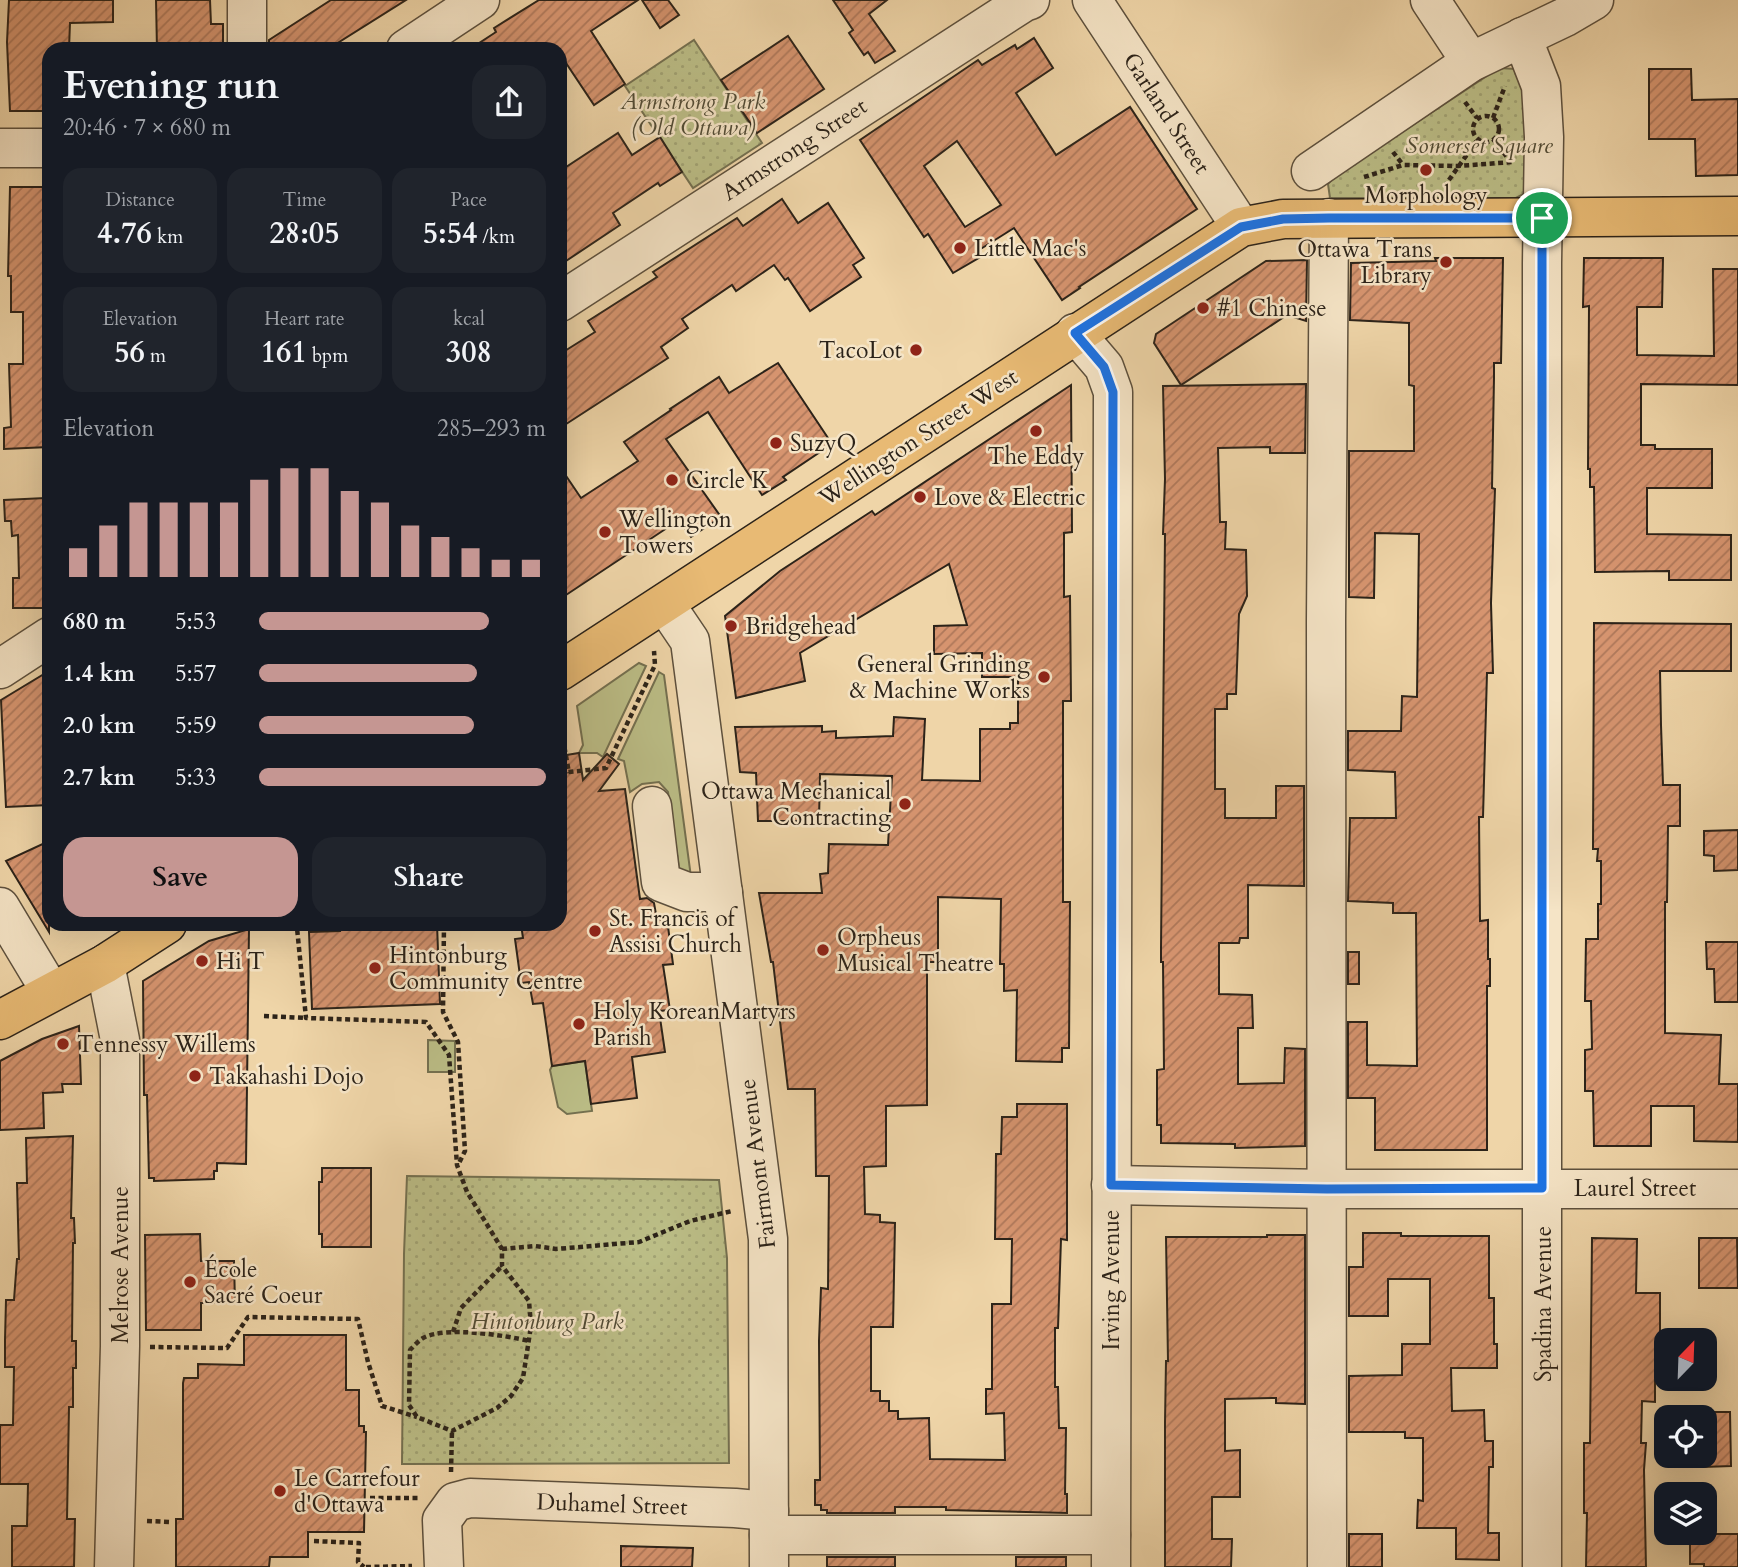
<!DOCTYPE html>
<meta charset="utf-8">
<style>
:root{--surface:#171b24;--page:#20242c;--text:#f1f3f6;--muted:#9ea1a6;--accent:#c59692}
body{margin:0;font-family:Cardo,serif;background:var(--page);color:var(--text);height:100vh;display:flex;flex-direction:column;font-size:26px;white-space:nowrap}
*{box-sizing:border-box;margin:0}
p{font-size:23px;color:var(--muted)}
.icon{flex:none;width:38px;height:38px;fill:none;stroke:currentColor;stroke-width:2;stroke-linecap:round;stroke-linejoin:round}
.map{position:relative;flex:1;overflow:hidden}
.details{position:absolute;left:42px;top:42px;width:525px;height:889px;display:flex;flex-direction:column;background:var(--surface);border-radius:21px;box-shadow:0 7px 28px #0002}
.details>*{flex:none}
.needle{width:46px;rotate:23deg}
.fabs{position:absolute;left:1654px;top:1328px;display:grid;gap:14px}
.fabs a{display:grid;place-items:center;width:63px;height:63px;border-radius:14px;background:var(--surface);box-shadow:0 7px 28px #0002;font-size:35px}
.pin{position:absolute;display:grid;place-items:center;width:60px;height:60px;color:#fff;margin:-30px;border:4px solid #fff;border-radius:50%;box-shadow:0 2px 7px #0007}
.round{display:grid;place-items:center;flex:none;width:74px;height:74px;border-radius:21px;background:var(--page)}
.headline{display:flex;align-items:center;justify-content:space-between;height:119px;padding:0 21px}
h1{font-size:38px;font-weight:600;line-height:52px}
.stats{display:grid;grid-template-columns:repeat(3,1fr);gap:10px;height:119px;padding:7px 21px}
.stats div{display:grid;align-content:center;border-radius:18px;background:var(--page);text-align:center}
.stats b{font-size:30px;font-weight:600}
.stats small{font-size:19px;font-weight:400}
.stats p{font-size:19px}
.chart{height:196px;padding:14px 21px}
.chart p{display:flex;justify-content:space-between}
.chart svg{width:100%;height:126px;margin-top:7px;stroke:var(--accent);stroke-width:6}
.button{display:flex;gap:14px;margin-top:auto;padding:14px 21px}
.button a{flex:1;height:80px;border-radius:21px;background:var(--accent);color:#111;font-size:28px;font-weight:600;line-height:80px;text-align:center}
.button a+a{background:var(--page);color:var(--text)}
ul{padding:0 21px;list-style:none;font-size:23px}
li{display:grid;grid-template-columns:112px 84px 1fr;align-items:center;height:52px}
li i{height:18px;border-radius:9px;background:var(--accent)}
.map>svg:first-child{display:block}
.grass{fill:#bbbd86;stroke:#747050;stroke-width:2}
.park{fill:url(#park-dots);stroke:#747050;stroke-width:2}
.building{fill:url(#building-hatch);stroke:#2c2319;stroke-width:2;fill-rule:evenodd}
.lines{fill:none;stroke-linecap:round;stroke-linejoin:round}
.minor-casing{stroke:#5d503d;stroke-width:41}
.major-casing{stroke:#2c2319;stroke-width:41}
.path{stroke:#2c2319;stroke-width:4.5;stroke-dasharray:5 3.5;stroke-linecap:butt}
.minor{stroke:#f5e4c6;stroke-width:38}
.major{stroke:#e8ba74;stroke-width:38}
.route-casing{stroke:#fff;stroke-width:14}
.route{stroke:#1a73e8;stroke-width:9}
.poi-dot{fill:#8f2418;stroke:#f5e4c6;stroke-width:2.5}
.labels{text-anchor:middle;stroke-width:5;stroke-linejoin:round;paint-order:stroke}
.park-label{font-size:23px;font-style:italic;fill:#504a34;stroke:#f5e4c6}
.street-label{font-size:23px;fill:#2c2319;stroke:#f5e4c6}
.poi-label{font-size:23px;fill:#2c2319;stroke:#f5e4c6;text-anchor:start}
</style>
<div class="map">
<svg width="1738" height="1567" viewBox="0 0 1738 1567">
<defs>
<pattern id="park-dots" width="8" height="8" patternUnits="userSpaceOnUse" patternTransform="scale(1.75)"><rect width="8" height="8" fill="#bbbd86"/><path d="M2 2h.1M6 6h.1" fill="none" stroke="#a1a273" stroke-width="1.8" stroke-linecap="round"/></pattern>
<pattern id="building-hatch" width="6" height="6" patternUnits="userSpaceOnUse" patternTransform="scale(1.75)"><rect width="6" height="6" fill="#d6946f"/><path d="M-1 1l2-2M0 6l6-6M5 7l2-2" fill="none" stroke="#ae785a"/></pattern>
</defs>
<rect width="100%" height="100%" fill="#efd5a8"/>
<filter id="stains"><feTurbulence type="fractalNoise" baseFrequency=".00286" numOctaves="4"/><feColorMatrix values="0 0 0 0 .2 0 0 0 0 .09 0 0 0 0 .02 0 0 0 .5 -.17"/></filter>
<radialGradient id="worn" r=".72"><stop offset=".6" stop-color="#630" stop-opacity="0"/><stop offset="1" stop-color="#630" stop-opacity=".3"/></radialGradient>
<g class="grass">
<polygon points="639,663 646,666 603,757 597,753 579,753 583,745 577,706"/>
<polygon points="659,672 664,675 691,877 680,875 668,792 659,782 642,784 630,792 624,761 618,759"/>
<polygon points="428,1040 455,1041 455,1072 428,1072"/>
<polygon points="585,1061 592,1111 567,1114 558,1107 550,1070 552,1066"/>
</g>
<g class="park">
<polygon points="694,40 762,143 693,188 625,86"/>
<polygon points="1499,68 1516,69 1527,82 1529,191 1516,198 1330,198 1328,184 1334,177"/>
<polygon points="407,1176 719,1180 727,1258 729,1463 402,1464 404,1254"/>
</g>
<g class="building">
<polygon points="9,0 113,0 113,22 70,23 69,49 49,49 49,111 10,111 7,42"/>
<polygon points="156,0 210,0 211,24 223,24 223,48 157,49"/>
<polygon points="331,0 406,0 328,49 269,49 269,40"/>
<polygon points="539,0 638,0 591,31 625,84 594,105 560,54 560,49 470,49 496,32 494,28"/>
<polygon points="642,0 668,0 679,15 660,28"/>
<polygon points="833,0 887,0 869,14 895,51 875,63 868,52 864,55 849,33 853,30"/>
<polygon points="788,36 824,89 757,133 721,80"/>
<path d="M1034,38L1053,68L1016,93L1056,155L1130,107L1197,209L1079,287L1080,288L1062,300L1014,228L979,250L982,256L953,273L928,234L924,237L860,140L978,60L982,65L1015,45L1017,49ZM957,141L1001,205L965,227L924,166Z"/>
<polygon points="1649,69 1691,69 1692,100 1738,99 1738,175 1696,176 1695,139 1649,139"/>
<polygon points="618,133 632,155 660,137 682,172 660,186 658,183 613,213 620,225 560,265 560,171"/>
<polygon points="10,187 49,187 49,447 4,449 4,428 11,427 9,364 23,364 23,312 11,312 11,276 8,276"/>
<polygon points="782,199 798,223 828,203 864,258 853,265 861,277 810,311 788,278 785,280 774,265 736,291 732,285 682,319 688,328 661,347 668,358 560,428 560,354 595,332 588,321 657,277 653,272 737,218 743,226"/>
<polygon points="1435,258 1503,258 1501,363 1494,363 1494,378 1492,488 1495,489 1491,603 1493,673 1487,673 1483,817 1479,817 1480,921 1488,920 1488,959 1490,959 1490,986 1487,986 1487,1150 1375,1150 1375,1098 1348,1098 1348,1022 1367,1022 1367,1065 1417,1066 1416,913 1393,913 1393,903 1348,901 1350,818 1396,818 1395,772 1348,770 1348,731 1401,731 1402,696 1417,697 1419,534 1375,533 1374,598 1349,597 1349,451 1414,451 1414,386 1409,385 1409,323 1350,320 1351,263 1436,261"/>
<polygon points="1584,258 1663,258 1662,307 1637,307 1637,355 1714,356 1713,269 1738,269 1738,385 1641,384 1641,445 1655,445 1655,449 1712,449 1712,488 1647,488 1647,534 1731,535 1731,580 1669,580 1669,571 1595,572 1594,487 1590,487 1590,469 1588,469 1589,306 1583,307"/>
<polygon points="1307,260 1306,321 1287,315 1181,385 1154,343 1156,334 1266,261"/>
<polygon points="778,363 832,444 783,477 786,480 762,495 708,412 666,439 721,517 691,537 679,520 560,599 560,467 581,498 638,461 624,442 671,410 670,409 719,377 729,393"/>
<polygon points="1306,384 1305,453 1270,453 1270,447 1218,448 1220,522 1226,522 1225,549 1246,550 1247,596 1239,614 1236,694 1227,694 1227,709 1215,709 1215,789 1225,789 1225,818 1276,818 1276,786 1304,786 1304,886 1248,885 1248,938 1240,938 1239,943 1219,943 1219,994 1252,995 1253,1028 1238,1028 1238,1084 1284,1083 1285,1048 1305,1049 1305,1146 1235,1148 1235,1144 1161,1143 1161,1125 1157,1125 1157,1070 1164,1069 1163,962 1161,962 1161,948 1165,534 1163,534 1165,479 1163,386"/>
<polygon points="1071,385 1072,532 1064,533 1064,597 1070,596 1071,701 1063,701 1063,902 1070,902 1069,1048 1062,1048 1062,1062 1016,1061 1017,990 1004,991 1004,964 1000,964 1001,899 938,897 938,962 927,962 927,1105 886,1106 886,1166 864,1167 865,1214 880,1215 880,1222 895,1223 893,1327 871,1327 871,1391 880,1391 880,1401 889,1401 889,1411 898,1411 898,1419 929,1418 930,1459 1005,1460 1004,1413 986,1414 986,1389 992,1389 992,1304 1011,1304 1012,1239 995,1239 996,1154 1001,1154 1002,1117 1017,1117 1017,1104 1067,1104 1067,1240 1061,1239 1058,1328 1055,1328 1055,1387 1058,1387 1059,1428 1066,1428 1065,1494 1067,1494 1067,1513 946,1510 946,1507 895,1507 895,1513 827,1513 827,1510 821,1510 821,1505 815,1505 815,1480 820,1480 819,1341 821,1288 828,1289 829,1176 816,1176 815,1089 788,1089 773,962 771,962 759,893 822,893 820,874 828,873 829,844 888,845 892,776 820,774 819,821 758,821 756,773 740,772 735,727 822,726 822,732 836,731 836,738 893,736 894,717 925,719 922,780 980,781 980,729 1010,729 1010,723 1018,723 1018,677 982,677 982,653 934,654 934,626 967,625 949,564 800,653 805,681 736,698 725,616 780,571 872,511 875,515"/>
<polygon points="45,498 48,525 49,608 13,608 13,578 19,578 18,535 12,536 11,521 5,521 4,500"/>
<polygon points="1594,623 1731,624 1731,671 1660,671 1661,725 1663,785 1680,785 1680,826 1668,826 1667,902 1665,902 1665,1033 1721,1035 1719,1084 1738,1084 1738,1142 1694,1141 1694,1106 1651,1106 1651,1146 1594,1146 1593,1091 1585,1091 1585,1050 1592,1049 1591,1001 1585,1001 1586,939 1598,939 1598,904 1601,904 1601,861 1597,861 1598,849 1593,849"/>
<polygon points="49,671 49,805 6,807 1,700"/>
<polygon points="579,753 583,780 607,754 619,764 599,791 625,789 640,899 647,898 654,903 657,920 667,919 673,964 663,965 670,1010 659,1011 665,1052 632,1057 637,1098 591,1104 585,1061 552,1066 543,1003 533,1004 529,982 521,983 515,939 523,938 521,924 560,924 560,756"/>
<polygon points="1738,830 1738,870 1714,871 1714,856 1704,855 1704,831"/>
<polygon points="49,841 49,932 6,861"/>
<polygon points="339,924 437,924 440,1004 312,1009 309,932 340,931"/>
<polygon points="249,929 246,1164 217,1163 217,1171 214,1171 214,1179 154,1181 154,1178 149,1178 147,1095 144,1095 143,981 209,941"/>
<polygon points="1706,942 1738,942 1738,1002 1715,1002 1714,969 1707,969"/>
<rect x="1348" y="952" width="11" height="32"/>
<polygon points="79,1026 81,1084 62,1084 63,1092 43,1093 44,1128 0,1130 0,1061 42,1039"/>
<polygon points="73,1136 71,1218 74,1218 75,1243 73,1243 72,1341 76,1341 76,1368 73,1368 73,1407 69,1407 67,1519 75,1519 74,1567 12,1567 12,1526 27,1526 28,1484 0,1484 0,1425 13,1425 14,1367 5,1367 5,1340 6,1300 14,1300 17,1259 19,1259 17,1183 27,1183 26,1138"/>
<polygon points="322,1168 371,1168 371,1247 322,1247 322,1234 319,1234 319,1182 322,1182"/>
<polygon points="1363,1233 1401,1233 1401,1236 1489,1236 1489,1298 1494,1298 1494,1344 1497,1344 1497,1368 1451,1368 1452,1411 1484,1410 1485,1441 1493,1441 1493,1467 1489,1467 1488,1533 1499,1533 1499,1560 1456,1559 1456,1528 1417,1528 1418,1500 1423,1501 1423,1438 1405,1438 1405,1432 1349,1432 1349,1376 1402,1375 1402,1344 1430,1344 1430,1279 1388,1279 1388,1316 1349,1316 1349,1267 1363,1267"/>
<polygon points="200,1234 201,1261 234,1261 235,1303 201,1303 201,1330 146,1330 145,1235"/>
<polygon points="1267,1235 1305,1235 1305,1404 1276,1403 1276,1398 1225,1399 1225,1451 1240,1450 1240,1497 1212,1497 1212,1539 1232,1539 1231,1567 1165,1567 1165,1422 1166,1361 1168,1361 1166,1237 1267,1237"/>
<polygon points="1592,1238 1637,1239 1636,1293 1660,1293 1660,1376 1655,1376 1655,1402 1642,1401 1641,1443 1646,1443 1644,1470 1646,1567 1586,1567 1587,1513 1584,1513 1584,1443 1590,1443"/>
<polygon points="1699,1238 1737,1238 1738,1288 1699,1288"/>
<polygon points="244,1335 346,1335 346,1390 359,1390 359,1426 364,1426 364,1432 366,1432 364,1532 308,1532 308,1557 270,1557 269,1567 176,1567 176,1519 183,1519 183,1383 184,1378 198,1378 198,1364 244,1365"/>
<polygon points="1704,1412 1730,1412 1731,1466 1704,1467"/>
<rect x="1349" y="1534" width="33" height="33"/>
<polygon points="1704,1534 1738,1534 1738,1567 1704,1567 1704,1564 1690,1564 1690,1536 1704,1536"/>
<polygon points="621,1546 693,1548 692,1567 621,1567"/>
<rect x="827" y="1557" width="68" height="10"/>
<rect x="1016" y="1557" width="50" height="10"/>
</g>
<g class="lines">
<g class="minor-casing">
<g id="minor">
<polyline points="1092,0 1241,227"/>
<polyline points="1430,0 1471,62"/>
<polyline points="1522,37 1541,86 1544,137 1542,263 1542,1567"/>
<polyline points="247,49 247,0"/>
<polyline points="406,49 480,0"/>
<polyline points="0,148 49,148"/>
<polyline points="1311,171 1471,62 1565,17 1594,0"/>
<polyline points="560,302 1024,2 1030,0"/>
<polyline points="1075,333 1104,367 1113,392 1111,1567"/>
<polyline points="665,604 690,641 768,1239 769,1567"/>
<polyline points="0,669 49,637"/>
<polyline points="652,806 661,882 687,892 723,892"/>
<polyline points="0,907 51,992"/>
<polyline points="105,964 120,1040 120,1346 114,1567"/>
<polyline points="1111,1185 1327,1189 1738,1189"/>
<polyline points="769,1535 1111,1535"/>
<polyline points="444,1567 442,1520 455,1502 470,1498 735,1508 769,1511"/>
<polyline points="1327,1567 1326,621 1329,218"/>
</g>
</g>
<g class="major-casing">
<g id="major">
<polyline points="560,671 1241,227 1283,219 1738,216"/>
<polyline points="0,1020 105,964 167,924"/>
</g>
</g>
<g class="path">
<polyline points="1465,102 1477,118"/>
<circle cx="1486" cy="129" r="13"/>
<polyline points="1493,118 1505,86"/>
<polyline points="1493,139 1510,161"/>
<polyline points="1393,152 1403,165"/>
<polyline points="1364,177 1403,165 1458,166 1513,162"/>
<polyline points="1444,187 1478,139"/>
<polyline points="560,722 569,773"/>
<polyline points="560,773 606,768 655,665 654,651"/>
<path d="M292,924L297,928L306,1018L426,1022L449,1055L457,1165L467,1192L502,1249V1266L529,1301L531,1326L523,1378L511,1396L497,1408L452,1431L417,1417L409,1405L410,1350C414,1346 418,1341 423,1338C445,1326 504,1335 529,1341"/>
<polyline points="444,924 443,1012 458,1042 465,1151 458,1165"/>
<polyline points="264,1016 306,1018"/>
<polyline points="502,1249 535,1246 556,1249 639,1242 690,1221 732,1211"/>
<polyline points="453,1332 461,1308 502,1266"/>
<polyline points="150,1347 227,1348 248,1317 358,1319 368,1362 382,1406 417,1417"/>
<polyline points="451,1472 452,1431"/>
<polyline points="370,1498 418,1498"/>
<polyline points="147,1521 170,1522"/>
<polyline points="314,1541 359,1543 358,1562 364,1567"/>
<polyline points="366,1567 412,1566"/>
</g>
<use href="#minor" class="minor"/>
<use href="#major" class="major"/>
</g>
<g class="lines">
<g class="route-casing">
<polygon id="route" points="1329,218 1542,218 1542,1188 1327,1189 1111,1185 1113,392 1104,367 1075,333 1241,227 1283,219"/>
</g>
<use href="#route" class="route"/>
</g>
<g class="poi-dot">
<circle cx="1426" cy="170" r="7"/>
<circle cx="960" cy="248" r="7"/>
<circle cx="1446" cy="262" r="7"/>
<circle cx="1203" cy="308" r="7"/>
<circle cx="916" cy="350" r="7"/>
<circle cx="1036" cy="431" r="7"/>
<circle cx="776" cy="443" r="7"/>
<circle cx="672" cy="480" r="7"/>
<circle cx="920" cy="497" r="7"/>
<circle cx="605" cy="532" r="7"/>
<circle cx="731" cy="626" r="7"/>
<circle cx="1044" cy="677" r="7"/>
<circle cx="905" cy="804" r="7"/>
<circle cx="595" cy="931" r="7"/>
<circle cx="823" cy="950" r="7"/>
<circle cx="202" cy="961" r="7"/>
<circle cx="375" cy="968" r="7"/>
<circle cx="579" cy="1024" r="7"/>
<circle cx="63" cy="1044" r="7"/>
<circle cx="195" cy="1076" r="7"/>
<circle cx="190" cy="1282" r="7"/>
<circle cx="280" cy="1491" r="7"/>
</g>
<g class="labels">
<g class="park-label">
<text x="693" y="109">Armstrong Park<tspan x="693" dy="26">(Old Ottawa)</tspan></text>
<text x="1479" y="153">Somerset Square</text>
<text x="547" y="1329">Hintonburg Park</text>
</g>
<g class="street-label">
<text transform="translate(1167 113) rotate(57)" y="8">Garland Street</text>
<text transform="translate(794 149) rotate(-33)" y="8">Armstrong Street</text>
<text transform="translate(918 437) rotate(-33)" y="8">Wellington Street West</text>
<text transform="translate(757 1164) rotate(-97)" y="8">Fairmont Avenue</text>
<text x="1635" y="1196">Laurel Street</text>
<text transform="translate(120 1265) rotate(-90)" y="8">Melrose Avenue</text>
<text transform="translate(1111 1280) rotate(-90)" y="8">Irving Avenue</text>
<text transform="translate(1543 1304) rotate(-90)" y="8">Spadina Avenue</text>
<text transform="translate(612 1504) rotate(2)" y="8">Duhamel Street</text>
</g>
<g class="poi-label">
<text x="1426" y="203" text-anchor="middle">Morphology</text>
<text x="974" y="256">Little Mac's</text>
<text x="1432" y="257" text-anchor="end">Ottawa Trans<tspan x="1432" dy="26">Library</tspan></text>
<text x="1217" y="316">#1 Chinese</text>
<text x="902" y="358" text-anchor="end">TacoLot</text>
<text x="790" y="451">SuzyQ</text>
<text x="1036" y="464" text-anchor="middle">The Eddy</text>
<text x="686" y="488">Circle K</text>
<text x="934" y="505">Love &amp; Electric</text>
<text x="619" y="527">Wellington<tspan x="619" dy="26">Towers</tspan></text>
<text x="745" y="634">Bridgehead</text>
<text x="1030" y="672" text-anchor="end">General Grinding<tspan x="1030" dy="26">&amp; Machine Works</tspan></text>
<text x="891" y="799" text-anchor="end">Ottawa Mechanical<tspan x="891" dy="26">Contracting</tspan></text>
<text x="609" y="926">St. Francis of<tspan x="609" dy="26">Assisi Church</tspan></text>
<text x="837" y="945">Orpheus<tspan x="837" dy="26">Musical Theatre</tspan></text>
<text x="389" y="963">Hintonburg<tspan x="389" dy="26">Community Centre</tspan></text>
<text x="216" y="969">Hi T</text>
<text x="593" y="1019">Holy KoreanMartyrs<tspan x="593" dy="26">Parish</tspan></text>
<text x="77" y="1052">Tennessy Willems</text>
<text x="209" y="1084">Takahashi Dojo</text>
<text x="204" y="1277">École<tspan x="204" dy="26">Sacré Coeur</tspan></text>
<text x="294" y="1486">Le Carrefour<tspan x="294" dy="26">d'Ottawa</tspan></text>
</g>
</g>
<rect width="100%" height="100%" filter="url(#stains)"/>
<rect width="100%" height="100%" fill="url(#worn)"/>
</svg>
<div class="fabs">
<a><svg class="needle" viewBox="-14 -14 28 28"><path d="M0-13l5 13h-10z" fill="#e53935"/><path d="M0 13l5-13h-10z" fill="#9ea1a6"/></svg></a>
<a><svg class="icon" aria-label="locate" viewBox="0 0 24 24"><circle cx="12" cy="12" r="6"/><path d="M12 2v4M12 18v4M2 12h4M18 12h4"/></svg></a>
<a><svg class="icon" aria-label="layers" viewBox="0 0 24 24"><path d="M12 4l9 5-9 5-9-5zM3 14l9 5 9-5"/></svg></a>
</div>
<div class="pin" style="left:1542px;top:218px;background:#1e9e55"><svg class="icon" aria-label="arrive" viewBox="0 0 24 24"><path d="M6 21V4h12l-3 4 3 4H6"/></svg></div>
<section class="details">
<div class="headline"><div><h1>Evening run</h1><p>20:46 · 7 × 680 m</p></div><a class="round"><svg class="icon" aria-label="share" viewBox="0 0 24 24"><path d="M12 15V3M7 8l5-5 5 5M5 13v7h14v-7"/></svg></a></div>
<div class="stats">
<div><p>Distance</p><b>4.76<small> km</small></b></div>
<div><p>Time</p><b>28:05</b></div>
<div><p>Pace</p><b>5:54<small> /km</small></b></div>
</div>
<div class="stats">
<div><p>Elevation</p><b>56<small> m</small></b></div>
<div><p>Heart rate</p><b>161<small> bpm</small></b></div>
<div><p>kcal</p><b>308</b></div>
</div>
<div class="chart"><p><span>Elevation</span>285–293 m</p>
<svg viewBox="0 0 160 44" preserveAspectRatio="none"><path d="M5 44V34M15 44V26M25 44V18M35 44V18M45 44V18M55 44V18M65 44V10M75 44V6M85 44V6M95 44V14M105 44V18M115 44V26M125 44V30M135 44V34M145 44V38M155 44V38"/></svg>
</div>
<ul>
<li><b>680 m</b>5:53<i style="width:80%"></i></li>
<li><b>1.4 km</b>5:57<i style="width:76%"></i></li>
<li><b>2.0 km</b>5:59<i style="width:75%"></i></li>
<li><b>2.7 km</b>5:33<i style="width:100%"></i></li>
</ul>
<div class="button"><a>Save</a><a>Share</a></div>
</section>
</div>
